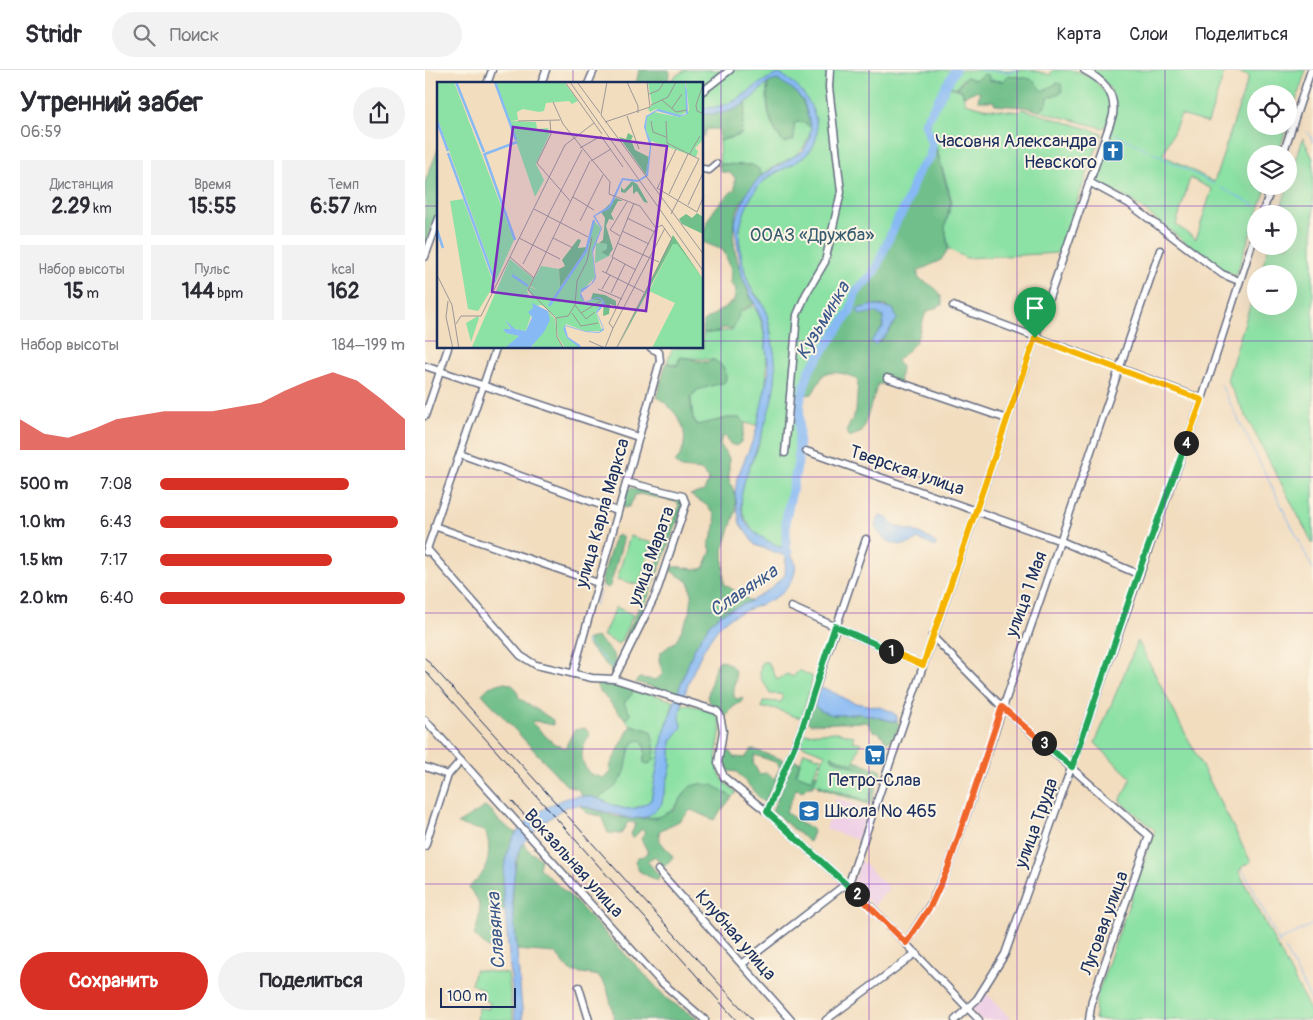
<!DOCTYPE html>
<html lang="ru">
<meta charset="utf-8">
<style>
:root{--surface:#fff;--page:#f2f2f3;--text:#2b2b33;--muted:#7c7c81;--line:#e1e1e2;--accent:#d93025}
body{margin:0;font-family:Pangolin,sans-serif;background:var(--page);color:var(--text);height:100vh;display:flex;flex-direction:column;font-size:19px;white-space:nowrap}
*{box-sizing:border-box;margin:0}
p{font-size:16px;color:var(--muted)}
.icon{flex:none;width:28px;height:28px;fill:none;stroke:currentColor;stroke-width:2;stroke-linecap:round;stroke-linejoin:round}
.map{position:relative;flex:1;overflow:hidden}
.details{display:flex;flex-direction:column;background:var(--surface);width:425px}
.details>*{flex:none}
.controls{position:absolute;left:822px;top:15px;display:grid;gap:10px}
.controls a{display:grid;place-items:center;width:50px;height:50px;border-radius:50%;background:var(--surface);box-shadow:0 5px 20px #0002;font-size:25px}
.scale{position:absolute;left:15px;bottom:12px;width:76px;box-sizing:border-box;padding-left:5px;border:2px solid #1b2f5e;border-top:0;font-size:14px;line-height:18px;white-space:nowrap;color:#1b2f5e;-webkit-text-stroke:4px #fcf5e5;paint-order:stroke}
.pin{position:absolute;display:grid;place-items:center;width:42px;height:42px;color:#fff;margin:-51px -21px;border-radius:50% 50% 50% 0;rotate:-45deg;box-shadow:0 0 5px #0007}
.pin .icon{rotate:45deg}
.km{position:absolute;width:25px;height:25px;margin:-12px;border-radius:50%;background:#222;color:#fff;font-size:14px;line-height:25px;text-align:center}
.round{display:grid;place-items:center;flex:none;width:52px;height:52px;border-radius:26px;background:var(--page)}
.summary{display:flex;align-items:center;justify-content:space-between;height:85px;padding:0 20px}
h1{font-size:28px;font-weight:700;line-height:38px}
.figures{display:grid;grid-template-columns:repeat(3,1fr);gap:8px;height:85px;padding:5px 20px}
.figures div{display:grid;align-content:center;border-radius:0px;background:var(--page);text-align:center}
.figures b{font-size:21px;font-weight:700}
.figures small{font-size:14px;font-weight:400}
.figures p{font-size:14px}
.chart{height:140px;padding:10px 20px}
.chart p{display:flex;justify-content:space-between}
.chart svg{width:100%;height:90px;margin-top:5px;fill:var(--accent);opacity:.7}
.primary-button{display:flex;gap:10px;margin-top:auto;padding:10px 20px}
.primary-button a{flex:1;height:58px;border-radius:30px;background:var(--accent);color:#fff;font-size:20px;font-weight:700;line-height:58px;text-align:center}
.primary-button a+a{background:var(--page);color:var(--text)}
ul{padding:0 20px;list-style:none;font-size:16px}
li{display:grid;grid-template-columns:80px 60px 1fr;align-items:center;height:38px}
li i{height:12px;border-radius:6px;background:var(--accent)}
header{display:flex;align-items:center;gap:30px;box-sizing:border-box;height:70px;padding:0 25px;background:var(--surface);border-bottom:1px solid var(--line)}
header strong{font-size:24px}
nav{display:flex;gap:28px;margin-inline-start:auto;font-size:18px}
.search{width:350px;height:45px;background:var(--page);display:flex;align-items:center;gap:12px;box-sizing:border-box;padding:0 18px;border-radius:28px;color:var(--muted);font-size:19px}
main{display:flex;flex:1;min-height:0}
.map>svg:first-child{display:block}
.built{fill:#efd0e6}
.green{fill:#8ce1a4;stroke:#548881;fill-rule:evenodd}
.forest{fill:#71bf8a;stroke:#467774;fill-rule:evenodd}
.water{fill:#87b9f4;stroke:#5174a9}
.lines{fill:none;stroke-linecap:round;stroke-linejoin:round}
.stream{stroke:#87b9f4;stroke-width:1}
.river{stroke:#87b9f4;stroke-width:9}
.minor-casing{stroke:#666c80;stroke-width:9}
.minor{stroke:#fff;stroke-width:6}
.rail{stroke:#1b2f5e;stroke-width:1}
.split-1-casing{stroke:#fff;stroke-width:10}
.split-2-casing{stroke:#fff;stroke-width:10}
.split-3-casing{stroke:#fff;stroke-width:10}
.split-4-casing{stroke:#fff;stroke-width:10}
.split-5-casing{stroke:#fff;stroke-width:10}
.split-1{stroke:#f5b400;stroke-width:6}
.split-2{stroke:#22a559;stroke-width:6}
.split-3{stroke:#f0652b;stroke-width:6}
.split-4{stroke:#22a559;stroke-width:6}
.split-5{stroke:#f5b400;stroke-width:6}
.grid{fill:none;stroke:#7b2cbf;stroke-width:1;stroke-opacity:0.55}
.labels{text-anchor:middle;stroke-width:4;stroke-linejoin:round;paint-order:stroke}
.poi-label{font-size:18px;fill:#1b2f5e;stroke:#fcf5e5;text-anchor:end}
.park-label{font-size:18px;fill:#375c70;stroke:#fcf5e5}
.street-label{font-size:18px;fill:#1b2f5e;stroke:#fcf5e5}
.water-label{font-size:19px;font-style:italic;fill:#3b588b;stroke:#fcf5e5}
.inset-river{fill:none;stroke:#87b9f4;stroke-width:2.5}
.inset-road{fill:none;stroke:#9c9798;stroke-width:1}
.view{fill:#7b2cbf;fill-opacity:0.15;stroke:#7b2cbf;stroke-width:2.5}
.inset-edge{fill:none;stroke:#1b2f5e;stroke-width:2.5}
</style>
<header>
<strong>Stridr</strong>
<div class="search"><svg class="icon" aria-label="search" viewBox="0 0 24 24"><circle cx="10" cy="10" r="6"/><path d="M15 15l6 6"/></svg>Поиск</div>
<nav><a>Карта</a><a>Слои</a><a>Поделиться</a></nav>
</header>
<main>
<section class="details">
<div class="summary"><div><h1>Утренний забег</h1><p>06:59</p></div><a class="round"><svg class="icon" aria-label="share" viewBox="0 0 24 24"><path d="M12 15V3M7 8l5-5 5 5M5 13v7h14v-7"/></svg></a></div>
<div class="figures">
<div><p>Дистанция</p><b>2.29<small> km</small></b></div>
<div><p>Время</p><b>15:55</b></div>
<div><p>Темп</p><b>6:57<small> /km</small></b></div>
</div>
<div class="figures">
<div><p>Набор высоты</p><b>15<small> m</small></b></div>
<div><p>Пульс</p><b>144<small> bpm</small></b></div>
<div><p>kcal</p><b>162</b></div>
</div>
<div class="chart"><p><span>Набор высоты</span>184–199 m</p>
<svg viewBox="0 0 160 44" preserveAspectRatio="none"><path d="M0 44V29L10 36L20 38L30 34L40 29L50 27L60 25L70 25L80 25L90 23L100 21L110 15L120 10L130 6L140 10L150 19L160 29V44z"/></svg>
</div>
<ul>
<li><b>500 m</b>7:08<i style="width:77%"></i></li>
<li><b>1.0 km</b>6:43<i style="width:97%"></i></li>
<li><b>1.5 km</b>7:17<i style="width:70%"></i></li>
<li><b>2.0 km</b>6:40<i style="width:100%"></i></li>
</ul>
<div class="primary-button"><a>Сохранить</a><a>Поделиться</a></div>
</section>
<div class="map">
<svg width="888" height="950" viewBox="0 0 888 950">
<rect width="100%" height="100%" fill="#fcf5e5"/>
<filter id="ink" filterUnits="userSpaceOnUse"><feTurbulence type="fractalNoise" baseFrequency=".02" numOctaves="2"/><feDisplacementMap in="SourceGraphic" scale="10" xChannelSelector="R" yChannelSelector="G"/><feConvolveMatrix kernelMatrix="1 2 1 2 8 2 1 2 1" color-interpolation-filters="sRGB"/></filter>
<filter id="wash" filterUnits="userSpaceOnUse"><feTurbulence type="fractalNoise" baseFrequency=".0096" numOctaves="4" result="noise"/><feDisplacementMap in="SourceGraphic" scale="20" xChannelSelector="R" yChannelSelector="G"/><feGaussianBlur stdDeviation="1.12" result="paint"/><feColorMatrix in="noise" values="0 0 0 0 0 0 0 0 0 0 0 0 0 0 0 0 0 1.4 0 .05"/><feComposite in="paint" operator="in"/></filter>
<g filter="url(#wash)">
<rect width="100%" height="100%" fill="#f2ddbf"/>
<g class="built">
<polygon points="411,728 444,739 433,770 401,759"/>
<polygon points="436,791 464,818 449,836 427,816"/>
<polygon points="561,923 587,950 556,950 546,940"/>
</g>
<g class="green">
<path d="M260,0H530L500,53L507,75L505,88C486,101 487,133 471,150L449,203L431,221L425,242L384,301L375,332L373,392L361,449V478C327,470 307,443 320,408C323,399 328,390 332,380C338,361 347,331 350,311C352,297 345,248 339,236C336,229 329,224 326,217C319,205 312,172 315,158C318,143 324,125 336,114C357,92 389,96 391,58L344,8C318,23 310,38 278,38V14H246L249,7Z"/>
<path d="M533,0H607L625,5L628,0C636,0 648,0 655,2C675,9 699,40 678,58L614,41L622,34L623,28L637,22L632,13L618,21L614,20L610,12L537,9L532,18L525,16Z"/>
<path d="M663,0H800L783,53L756,45L738,85L789,112L824,6L805,0H881L864,51V24H831V56H862L853,84H831V116H842L811,205L796,200L706,130L669,112L668,106C682,68 712,25 663,0ZM765,108L787,119L771,169L751,155Z"/>
<path d="M342,14C341,37 343,55 359,73L369,70V54C377,50 380,53 386,58C381,89 358,89 336,105L334,99L327,95L295,94L294,71L316,65L321,33Z"/>
<polygon points="525,17 537,21 540,33 558,38 594,42 597,39 677,63 633,183 541,188 524,179 520,157 527,131 505,56 506,45"/>
<polygon points="878,68 888,89 888,474 802,310 831,216 831,236 864,236 864,204 835,204 844,176 864,176 864,144 854,144"/>
<path d="M328,236C335,244 337,254 339,264C345,303 341,318 332,355L319,353L315,348H302L273,355L268,348L266,328L272,320L300,312L302,305L289,290L255,287L252,295L242,292L248,278H278V264L307,260L315,242Z"/>
<polygon points="205,466 227,473 214,515 192,509"/>
<polygon points="191,537 208,545 194,574 178,566"/>
<polygon points="713,571 826,792 817,797 814,802 888,946 888,950 671,950 670,947 671,928 730,760 695,731 706,708 670,673"/>
<path d="M337,592H343L352,610L362,604L368,607L374,600L388,607L377,647H371L348,638H337L338,631L356,632L358,628L356,624H345C340,610 331,611 337,592Z"/>
<path d="M207,618L249,631L238,667L226,730C206,745 193,738 172,729C183,722 196,715 200,701C203,690 202,680 210,671L216,670C221,677 221,681 218,690L224,694L226,661L206,655L201,650L205,644L199,633L207,624Z"/>
<path d="M257,634C266,636 280,637 287,642C312,659 269,693 311,722L307,727C295,718 281,712 266,716C250,732 250,750 221,747L236,735L246,696V671L257,653L254,649Z"/>
<polygon points="412,662 429,666 427,671 436,673 428,694 407,686 407,689 452,706 443,731 389,713 400,684 374,674 378,664"/>
<polygon points="379,682 396,688 387,710 371,704"/>
<polygon points="50,900 83,904 88,950 52,950 53,938 64,939 65,933 59,929 59,920 46,914"/>
</g>
<g class="forest">
<polygon points="214,0 244,0 245,4 241,14 211,14"/>
<polygon points="559,4 564,6 564,11 578,11 583,5 606,9 618,21 632,13 636,14 637,22 623,28 622,34 614,41 599,37 570,35 568,31 554,31 553,29 555,23 551,21 539,26 537,20 532,18 541,7 550,10"/>
<path d="M348,10C372,9 382,40 386,58C381,53 376,49 369,54V69L359,73C344,54 341,36 343,13Z"/>
<polygon points="321,33 316,64 294,71 294,59 282,59 278,67 278,44 306,41"/>
<polygon points="14,77 14,137 0,176 0,112"/>
<path d="M511,79L526,131L520,157L523,179L516,190L493,201V208C505,215 518,219 517,235L501,242L491,272L472,291L476,297L474,315L453,314L437,362L424,367L421,362L431,341L433,311C423,303 412,301 399,304L387,324L381,325L378,321L384,301L425,242L431,221L449,203L472,150L478,144L496,94L505,88ZM449,235L462,236L469,255L455,272L449,268L455,264L459,251L456,244L450,242Z"/>
<path d="M294,94L327,95L334,99L336,106C324,120 312,134 309,152C305,176 318,213 329,234L316,240L308,259L298,258L294,262L278,263V252L309,231L311,219L305,213C310,202 302,190 298,180L278,172C278,150 293,133 310,119V107L303,102H296Z"/>
<path d="M256,287L280,292L289,290C299,296 303,300 300,312L272,320L265,328L268,349L272,355L303,348H316L320,354L316,372L311,376L305,374L301,366L297,367L295,374L304,388V409L310,424L311,440L298,480L299,514L326,531L298,543L269,579L252,624L210,612L215,608L231,610L238,604L234,590L235,583L251,571L265,543L267,526L264,512L246,501L247,497C259,495 268,502 279,498L286,481L284,474C297,445 290,439 265,425L279,421L284,409L276,400L256,398L250,393C270,368 256,343 232,327L241,293L252,296Z"/>
<polygon points="207,418 256,429 259,435 217,543 201,575 199,571 225,512 254,436 252,432 215,424 210,425 205,436 200,438 197,436 202,420"/>
<polygon points="194,465 198,467 198,470 185,516 182,518 178,515 177,508 190,467"/>
<path d="M172,567C180,578 198,586 187,601L162,574L163,569Z"/>
<path d="M295,590C320,599 307,610 309,626L311,629L317,628L318,631L308,637L301,646L285,633L282,628L290,597Z"/>
<polygon points="171,612 207,618 207,624 199,633 205,644 201,650 173,619"/>
<path d="M76,613C88,613 91,616 94,628L128,650V655L110,651L106,652L128,673L140,678L149,660L160,658L165,665C155,678 154,691 165,704L179,708L184,705L186,694L206,655L226,661L230,679L229,690L224,694L219,693C219,683 222,679 216,670L210,671C202,680 203,690 200,701C196,715 183,722 172,729L157,726L154,720L141,715L57,624L64,617Z"/>
<path d="M390,629C404,654 415,642 438,644C449,645 462,652 472,651L475,655L469,668L462,672L454,662L448,661L442,652L385,654L382,651Z"/>
<path d="M327,679L359,690L360,693L339,733L312,702L304,701L298,690L300,681L305,682L308,687L320,688ZM330,685L353,693L355,698L349,709L342,703L334,704L328,693Z"/>
<polygon points="406,686 428,694 429,691 457,701 445,735 393,717 394,715 443,731 452,706 407,689"/>
<polygon points="368,690 375,692 371,704 387,710 389,704 392,705 388,716 383,716 378,721 371,719 361,742 376,754 386,758 388,762 384,772 347,741"/>
<polygon points="275,714 288,715 307,727 289,750 266,740 256,750 234,761 235,771 248,787 239,797 230,786 222,791 235,806 232,811 214,801 210,791 213,787 220,786 223,782 216,769 220,763 217,759 208,768 206,764 211,753 203,752 196,764 183,763 176,746 162,743 154,735 192,747 207,749 231,748 249,740 261,721 266,716"/>
<path d="M60,737L65,739L74,751L91,763C79,783 77,817 79,840L75,843L73,853L75,872L68,878H63L49,865C55,848 59,832 44,819C47,812 53,809 57,804C65,792 66,773 60,761L32,754Z"/>
<path d="M98,773L104,781L116,789L114,798L145,826L222,907L242,929L274,950H190L182,918L174,906L145,901L130,883L92,880C88,843 83,808 98,773Z"/>
</g>
<g class="water">
<path d="M354,4C379,14 406,58 384,82C373,94 358,98 345,106C328,117 319,139 315,158C312,171 319,205 326,218C330,227 339,233 342,243C345,264 353,289 350,311C348,329 341,351 335,369C328,391 316,410 316,434C317,482 384,467 368,508C357,535 319,536 299,552C281,566 256,624 255,646C254,650 257,653 257,657L246,671V696L236,735L231,740L221,747L207,749L154,735L140,737L117,754L98,773L91,788L87,825L98,950H90L78,822C78,805 79,788 86,772C95,751 135,724 158,726C186,727 198,752 226,730L238,667L252,624L269,579L286,552L298,543L326,531L345,519L360,505L361,486L330,475L315,454L310,424L312,408L330,365L344,301L338,253L317,206L309,153L322,122L336,106L378,81L384,70L386,58L379,32L370,21L354,10C340,10 333,24 322,32C309,42 294,45 278,44V38C317,38 322,15 354,4Z"/>
<polygon points="449,235 468,239 472,249 461,265 450,275 446,271 458,257 458,247 450,242 435,245 432,239"/>
<path d="M455,446L462,448L470,456L495,463L511,473L510,477L493,469C478,481 457,473 450,456Z"/>
<path d="M395,618C407,619 415,628 427,632C443,637 459,634 472,646V651C464,652 448,645 438,644C420,642 407,651 390,636V629Z"/>
</g>
<g class="lines">
<g class="stream">
<polyline points="554,0 584,2 592,0"/>
<polyline points="883,62 888,72"/>
<polyline points="689,63 789,114"/>
<polyline points="796,118 831,136"/>
<polyline points="796,315 888,499"/>
<polyline points="170,536 177,516"/>
<polyline points="161,571 189,599 200,576"/>
<polyline points="818,800 855,874"/>
<polyline points="854,871 888,854"/>
<polyline points="860,879 888,934"/>
</g>
<path class="river" d="M363,483L361,478V449L373,392L375,332L384,301L425,242L431,221L449,203L472,150C487,133 486,101 505,88L507,75L500,53L530,0"/>
</g>
</g>
<g filter="url(#ink)">
<g class="lines">
<g class="minor-casing">
<g id="minor">
<polyline points="62,14 67,0"/>
<polyline points="116,14 121,0"/>
<polyline points="163,14 169,0"/>
<polyline points="278,21 305,0"/>
<polyline points="858,84 886,0"/>
<polyline points="278,99 284,100 291,94"/>
<polyline points="664,112 703,133 797,204 814,211"/>
<polyline points="837,144 847,116"/>
<polyline points="0,187 14,148"/>
<polyline points="528,236 777,329"/>
<polyline points="0,296 213,367"/>
<polyline points="462,308 582,349"/>
<polyline points="0,346 23,278"/>
<polyline points="381,381 636,471 713,504"/>
<polyline points="360,383 372,245 381,224 400,192 416,122 404,17 405,0"/>
<polyline points="35,384 192,441"/>
<polyline points="9,456 173,513"/>
<polyline points="3,480 96,586 111,595 167,608 189,609 292,641 295,645 298,661 293,693 299,707 342,742 445,836 554,950"/>
<polyline points="1,482 71,278"/>
<polyline points="366,537 498,595"/>
<polyline points="507,566 577,637 724,766 667,930 664,950"/>
<polyline points="148,604 235,291 234,282 226,278"/>
<polyline points="189,609 231,524 261,434 258,426 201,412"/>
<polyline points="0,650 234,910 280,950"/>
<polyline points="0,697 23,705"/>
<polyline points="342,742 377,658 441,469"/>
<polyline points="0,776 23,705 36,690"/>
<polyline points="233,800 366,950"/>
<path d="M423,816L610,268L688,45C691,22 678,10 659,0"/>
<polyline points="481,873 505,835 523,798 735,180"/>
<polyline points="317,894 421,814"/>
<polyline points="154,917 164,950"/>
<polyline points="401,950 491,883"/>
<polyline points="530,950 552,929 580,884 777,329 831,161"/>
</g>
</g>
<use href="#minor" class="minor"/>
<g class="rail">
<polyline points="0,588 327,950"/>
<polyline points="0,601 311,950"/>
<polyline points="87,731 128,777"/>
</g>
</g>
</g>
<g class="lines" filter="url(#ink)">
<g class="split-1-casing">
<polyline id="split-1" points="466,581 498,595 610,268"/>
</g>
<g class="split-2-casing">
<polyline id="split-2" points="432,824 342,742 377,658 410,556 466,581"/>
</g>
<g class="split-3-casing">
<polyline id="split-3" points="432,824 481,873 506,835 523,798 577,637 619,673"/>
</g>
<g class="split-4-casing">
<polyline id="split-4" points="619,673 647,697 713,504 761,373"/>
</g>
<g class="split-5-casing">
<polyline id="split-5" points="610,268 777,330 761,373"/>
</g>
<use href="#split-1" class="split-1"/>
<use href="#split-2" class="split-2"/>
<use href="#split-3" class="split-3"/>
<use href="#split-4" class="split-4"/>
<use href="#split-5" class="split-5"/>
</g>
<path class="grid" d="M148,0V14M296,0V950M444,0V950M592,0V950M740,0V950M0,136H14M278,136H888M0,271H14M278,271H888M148,278V950M0,407H888M0,543H888M0,679H888M0,814H888"/>
<defs>
<g id="church-square" transform="scale(1.125)"><rect x="-9" y="-9" width="18" height="18" rx="4" fill="#1f6fb2" stroke="#fcf5e5"/><path d="M-1.2-6h2.4v3.5h3.3v2.4h-3.3V6h-2.4V-.1h-3.3v-2.4h3.3Z" fill="#fff"/></g>
<g id="supermarket-square" transform="scale(1.125)"><rect x="-9" y="-9" width="18" height="18" rx="4" fill="#1f6fb2" stroke="#fcf5e5"/><path d="M-6-5.5h2.5l.6 2H6L4.5 2H-2.5L-4.4-4H-6ZM-1.5 3.2a1.3 1.3 0 1 0 .1 0ZM3 3.2a1.3 1.3 0 1 0 .1 0Z" fill="#fff"/></g>
<g id="school-square" transform="scale(1.125)"><rect x="-9" y="-9" width="18" height="18" rx="4" fill="#1f6fb2" stroke="#fcf5e5"/><path d="M0-5L7-2L0 1L-7-2ZM-4 1L0 2.5L4 1V4Q0 6-4 4Z" fill="#fff"/></g>
</defs>
<g fill-rule="evenodd">
<use href="#church-square" x="688" y="81"/>
<use href="#supermarket-square" x="450" y="685"/>
<use href="#school-square" x="384" y="741"/>
</g>
<g class="labels">
<g class="poi-label">
<text x="672" y="77">Часовня Александра<tspan x="672" dy="21">Невского</tspan></text>
<text x="450" y="716" text-anchor="middle">Петро-Слав</text>
<text x="400" y="747" text-anchor="start">Школа № 465</text>
</g>
<g class="park-label">
<text x="387" y="171">ООАЗ «Дружба»</text>
</g>
<g class="street-label">
<text transform="translate(482 400) rotate(19)" y="6">Тверская улица</text>
<text transform="translate(177 443) rotate(-74)" y="6">улица Карла Маркса</text>
<text transform="translate(226 486) rotate(-70)" y="6">улица Марата</text>
<text transform="translate(601 524) rotate(-70)" y="6">улица 1 Мая</text>
<text transform="translate(611 753) rotate(-70)" y="6">улица Труда</text>
<text transform="translate(149 793) rotate(48)" y="6">Вокзальная улица</text>
<text transform="translate(679 853) rotate(-70)" y="6">Луговая улица</text>
<text transform="translate(311 865) rotate(49)" y="6">Клубная улица</text>
</g>
<g class="water-label">
<text transform="translate(397 250) rotate(-59)" y="7">Кузьминка</text>
<text transform="translate(318 520) rotate(-34)" y="7">Славянка</text>
<text transform="translate(70 861) rotate(-94)" y="7">Славянка</text>
</g>
</g>
<g transform="translate(12 12)">
<rect width="266" height="266" fill="#f2ddbf"/>
<path d="M0,0H17L77,158L59,199L0,35ZM59,0H127L141,19L135,22L132,19L109,21L107,29L102,30L86,27L80,30L81,38L74,39L99,40L100,47L111,46L113,51L99,82L107,98L98,115ZM211,0H248L250,30L243,33L219,27L213,30L211,27L215,23ZM249,0H266V58L258,66L261,69L259,75L214,59L209,48L210,35L217,30L242,35L249,33L252,28ZM26,117L57,203L41,229L31,227L13,119ZM157,139L164,146L155,168L158,195L143,211L148,221L160,216L166,219L159,230L165,249H148L129,242L126,247L130,256L144,266H128L121,255L119,235L98,217L105,223L97,224L89,249L77,247L69,239L74,248L68,249L69,251L82,254L69,266L34,267L73,177L96,196L90,209L92,213L97,217L91,208L93,205L101,208L93,204L104,184L122,187L123,205L149,169ZM159,161L170,162V167L164,170L174,173L158,181ZM236,162H240L266,197V266H215L238,221L212,209ZM111,229L118,237L120,255L126,266L93,267L112,240ZM41,234L42,236L34,260L29,241Z" fill="#8ce1a4"/>
<path d="M191,51L196,54L194,58L198,68L212,75L209,93L182,55L189,57ZM195,99L200,102L211,121L207,120L200,109L196,112V103L188,111L184,110V105L187,108ZM179,116L186,119H181L174,132L177,138L172,137L169,144L176,167L171,174L164,170L170,167V162L162,161L166,158L168,136L164,130ZM260,131L266,135V152L245,142L242,137L249,132L255,136ZM236,153L266,197L240,162H236L180,267ZM141,157L144,158L141,166L151,165L123,205L122,187L128,184L125,178ZM156,211L168,213L179,219V224L173,222L172,232L166,234L167,219L154,217Z" fill="#71bf8a"/>
<path d="M248,0L250,9L251,32L242,35L220,29L210,35L209,48L214,59V66L211,94L201,100L186,98L175,123L172,127L158,134L165,146L156,170L159,196L156,201L144,211L148,220L160,215L164,216L167,219L168,222L160,231L166,244L167,248L162,251L149,250L128,244L131,255L143,263L144,267L130,256L126,247L128,243L148,249L162,250L166,246L159,230L166,219L160,216L148,221L143,214L144,207L154,202L158,195L155,168L164,146L156,134L172,124L185,96L201,98L209,93L213,65L207,45L209,34L221,27L243,33L249,32ZM95,221L111,229L113,238L107,250L93,266H68L82,254L69,251L66,247H74L68,238L78,247L89,249L95,235L91,230L96,226Z" fill="#87b9f4"/>
<path class="inset-river" d="M19,0L47,70M58,0L79,58M0,39L11,69M11,71L58,200M47,71L78,158M48,72L80,60M0,148L6,166M75,193L91,204M112,224L149,169L157,138"/>
<path class="inset-road" d="M128,0L165,52M133,0L267,190M140,0L163,31M170,0L164,33L267,173M190,0L201,24V31M267,0L259,23L260,29L267,32M212,12L222,8L227,0M225,18L239,30L250,28M116,20L126,42L173,100L172,112L203,124L219,146M214,23L231,15L239,0M235,26L245,12M190,34L202,67M81,39L123,38M113,39L114,52L100,81L134,120M214,39L216,50L229,55M229,39L230,61L262,77M168,40L213,25L210,0M164,54L186,85M143,66L164,54M252,73L263,54M154,79L174,67M220,106L260,130L267,113M220,107L239,67M232,112L251,72M136,115L157,128M197,121L175,175L199,188M251,123L266,91M97,127L151,155M234,132L262,77M190,136L218,150M143,139L166,93M185,149L212,162M183,154L173,148L190,120M82,156L123,177M116,156L136,166M180,161L222,180M73,175L97,196M86,182L145,68M165,189L207,210M169,191L176,176M0,193L15,223L22,267M161,207L185,217M165,207L173,193M174,211L188,182M11,219L9,235L16,267M138,223L149,237L158,230M135,231L144,244L161,241M144,231L164,219M119,236L131,234L138,223L140,199L150,179L155,155M19,242L24,234H44L128,63L157,41M176,246L172,241L219,146L225,143L235,157L179,267M176,246L228,146M152,259L168,266L176,246M127,267L120,255L119,236L91,208L153,79"/>
<path class="view" d="M76,45L230,64L209,229L55,210Z"/>
<rect width="266" height="266" class="inset-edge"/>
</g>
</svg>
<div class="controls">
<a><svg class="icon" aria-label="locate" viewBox="0 0 24 24"><circle cx="12" cy="12" r="6"/><path d="M12 2v4M12 18v4M2 12h4M18 12h4"/></svg></a>
<a><svg class="icon" aria-label="layers" viewBox="0 0 24 24"><path d="M12 4l9 5-9 5-9-5zM3 14l9 5 9-5"/></svg></a>
<a>+</a>
<a>−</a>
</div>
<div class="scale">100 m</div>
<div class="pin" style="left:610px;top:268px;background:#1e9e55"><svg class="icon" aria-label="arrive" viewBox="0 0 24 24"><path d="M6 21V4h12l-3 4 3 4H6"/></svg></div>
<b class="km" style="left:466px;top:581px">1</b>
<b class="km" style="left:432px;top:824px">2</b>
<b class="km" style="left:619px;top:673px">3</b>
<b class="km" style="left:761px;top:373px">4</b>
</div>
</main>
